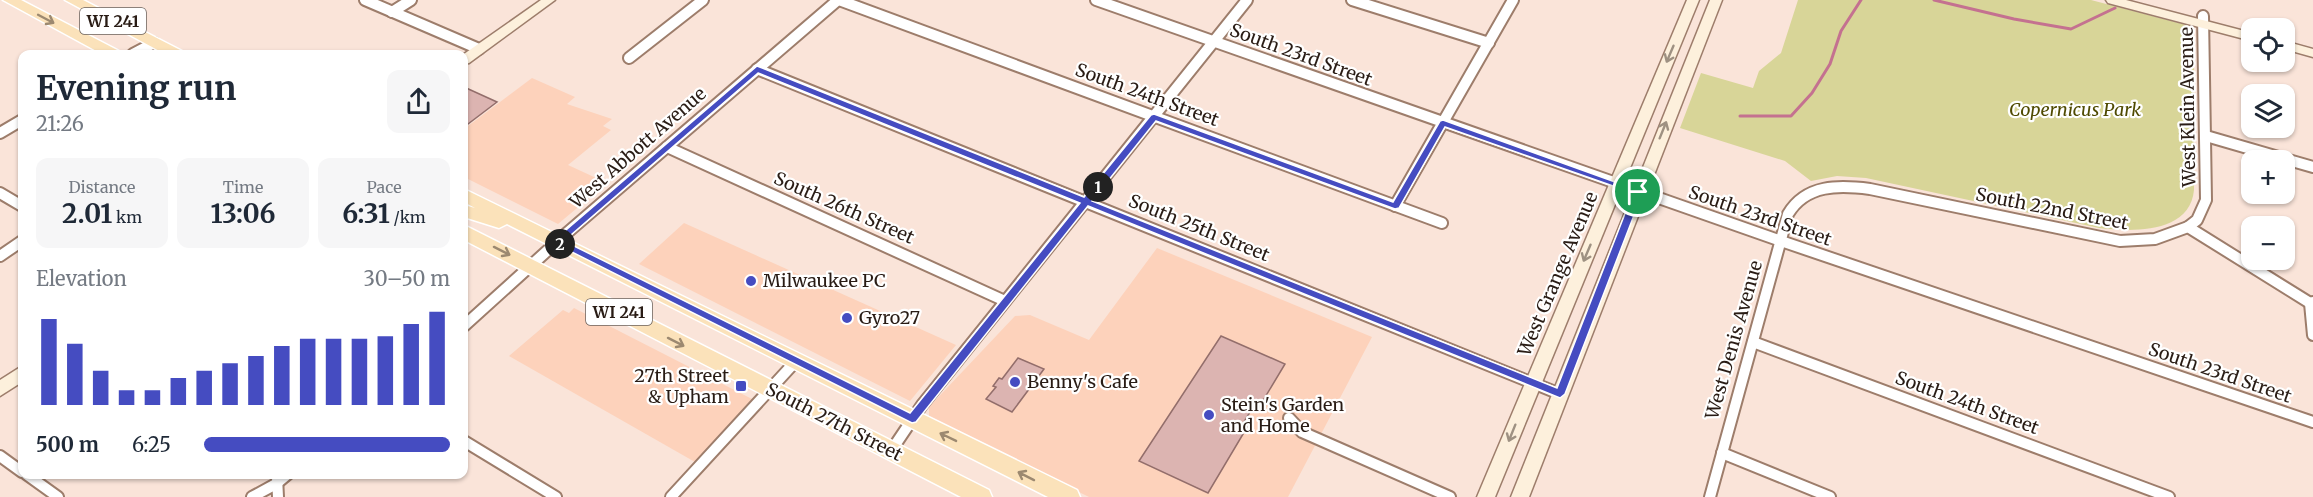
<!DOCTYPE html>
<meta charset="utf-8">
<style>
:root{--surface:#fff;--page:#f6f6f7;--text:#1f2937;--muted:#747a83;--accent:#454cc1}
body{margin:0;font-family:Merriweather,serif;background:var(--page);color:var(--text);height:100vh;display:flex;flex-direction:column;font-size:22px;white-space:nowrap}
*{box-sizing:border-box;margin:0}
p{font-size:20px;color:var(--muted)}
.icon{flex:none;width:33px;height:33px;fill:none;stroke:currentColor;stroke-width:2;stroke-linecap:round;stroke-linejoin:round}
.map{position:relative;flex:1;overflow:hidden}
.drawer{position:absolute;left:18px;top:50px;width:450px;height:429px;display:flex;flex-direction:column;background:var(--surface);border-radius:12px;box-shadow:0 2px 4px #0004}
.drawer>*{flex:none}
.buttons{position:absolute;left:2241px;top:18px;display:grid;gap:12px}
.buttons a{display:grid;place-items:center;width:54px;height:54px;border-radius:12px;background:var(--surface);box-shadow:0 2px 4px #0004;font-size:30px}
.pin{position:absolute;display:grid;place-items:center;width:51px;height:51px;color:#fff;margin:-26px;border:3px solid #fff;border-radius:50%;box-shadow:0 2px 6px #0007}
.km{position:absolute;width:30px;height:30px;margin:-15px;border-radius:50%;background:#222;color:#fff;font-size:16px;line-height:30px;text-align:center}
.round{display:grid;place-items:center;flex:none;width:63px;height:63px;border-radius:12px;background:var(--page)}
.headline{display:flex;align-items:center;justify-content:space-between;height:102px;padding:0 18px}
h1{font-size:33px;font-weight:700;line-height:45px}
.figures{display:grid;grid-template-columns:repeat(3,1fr);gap:9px;height:102px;padding:6px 18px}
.figures div{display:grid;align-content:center;border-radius:12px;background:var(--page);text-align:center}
.figures b{font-size:26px;font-weight:700}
.figures small{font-size:16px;font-weight:400}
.figures p{font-size:16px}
.chart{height:168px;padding:12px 18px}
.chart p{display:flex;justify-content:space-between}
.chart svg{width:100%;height:108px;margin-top:6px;stroke:var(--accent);stroke-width:6}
ul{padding:0 18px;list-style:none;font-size:20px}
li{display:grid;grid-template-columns:96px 72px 1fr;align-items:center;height:45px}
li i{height:15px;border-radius:8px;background:var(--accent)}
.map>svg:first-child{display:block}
.built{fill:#fdd2bb}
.green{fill:#d8d598}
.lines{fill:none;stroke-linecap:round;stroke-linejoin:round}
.stream{stroke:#c47190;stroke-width:3}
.building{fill:#dcb4b1;stroke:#936e6b;stroke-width:1.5}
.street-casing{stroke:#9d7d6b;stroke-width:14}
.secondary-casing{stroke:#9d7d6b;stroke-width:3}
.primary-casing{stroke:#fff;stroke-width:3}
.street{stroke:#fff;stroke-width:10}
.secondary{fill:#fdf0dc;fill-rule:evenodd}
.primary{fill:#fbe2ba;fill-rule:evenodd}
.oneway{stroke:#9c8970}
.oneway2{stroke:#9e9182}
.route{fill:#454cc1;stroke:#fff;stroke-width:1.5;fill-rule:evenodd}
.poi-dot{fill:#454cc1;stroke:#fff;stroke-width:2}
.labels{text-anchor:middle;stroke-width:4.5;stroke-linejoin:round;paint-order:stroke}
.shield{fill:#fff;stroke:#69605b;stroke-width:1.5}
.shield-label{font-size:16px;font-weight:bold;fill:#291c15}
.street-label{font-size:18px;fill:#291c15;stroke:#fff}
.park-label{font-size:18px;font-style:italic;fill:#4f4a01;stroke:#fff}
.poi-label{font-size:18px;fill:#291c15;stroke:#fff;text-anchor:start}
</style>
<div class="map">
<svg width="2313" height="497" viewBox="0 0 2313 497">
<rect width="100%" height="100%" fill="#fae4d9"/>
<g class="built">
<polygon points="532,78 575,97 567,104 612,119 603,126 611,130 568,165 607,183 558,224 464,177 464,129"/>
<polygon points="684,223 956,345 910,401 639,264"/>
<polygon points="1157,248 1372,337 1288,497 1089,497 932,419 929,416 929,407 1015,316 1030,315 1089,340"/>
<polygon points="574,308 752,399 695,462 509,356 563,310 569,313"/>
</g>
<path class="green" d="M1798,0H2091L2194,27V190C2190,234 2131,232 2099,228L1866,178L1837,176L1811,181L1785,161L1680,128L1701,73L1753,88L1759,71L1781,53Z"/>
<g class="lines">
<g class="stream">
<polyline points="1934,0 2014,19 2071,29 2115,8"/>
<polyline points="1740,116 1791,116 1812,93 1830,64 1841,31 1861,0"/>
</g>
</g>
<g class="building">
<polygon points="464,87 497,102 464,127"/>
<polygon points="1221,336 1285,364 1258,409 1253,407 1244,422 1249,424 1208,493 1139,461"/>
<polygon points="1018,358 1044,369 1012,412 986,399 996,387 993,386 999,378 1002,379"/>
</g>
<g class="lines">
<g class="street-casing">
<g id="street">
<polyline points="365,0 479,49"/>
<polyline points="839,0 1442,223"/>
<polyline points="1096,0 1781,241 2313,422"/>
<polyline points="1352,0 1489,43"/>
<polyline points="392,12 411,0"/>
<polyline points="133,54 154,43"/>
<polyline points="629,58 703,0"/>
<polyline points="757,69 1560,394"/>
<polyline points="0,133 22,120"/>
<polyline points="2206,136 2313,167"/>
<polyline points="667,147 1005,301"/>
<polyline points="0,193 22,206"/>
<polyline points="1395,206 1513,0"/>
<polyline points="2188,227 2197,220 2206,200 2203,16"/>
<polyline points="0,256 22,241"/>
<polyline points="2310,303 2313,335"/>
<polyline points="464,326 568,232 838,0"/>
<polyline points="1753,342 2169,497"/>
<polyline points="1289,418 1302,432 1450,497"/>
<polyline points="464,441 556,497"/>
<polyline points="891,451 922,405 1247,0"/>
<polyline points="1722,453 1830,497"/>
<polyline points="0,456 22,472"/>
<polyline points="26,474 58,497"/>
<polyline points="277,477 278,497"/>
<polyline points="252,497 276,484 288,474"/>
<polyline points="671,497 796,361"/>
<path d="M1710,497L1788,214C1806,184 1839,185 1870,189L2120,241L2155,239L2188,227L2310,303L2313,302"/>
</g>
</g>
<g class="secondary-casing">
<g id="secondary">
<polygon points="541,0 555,0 469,63 464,64 464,54"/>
<polygon points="1687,0 1699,0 1495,497 1477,497"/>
<polygon points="1710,0 1722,0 1529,497 1511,497"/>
<polygon points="2106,0 2126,0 2252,33 2252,41 2108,3"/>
<polygon points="2284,41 2313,49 2313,57 2284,49"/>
<polygon points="22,366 22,382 0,396 0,380"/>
</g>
</g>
<g class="primary-casing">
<g id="primary">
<polygon points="3,0 21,0 119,51 122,54 102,54"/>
<polygon points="65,0 83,0 182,51 185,54 165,54"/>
<polygon points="464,189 1077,490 1080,497 1048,497 507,224 499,228 464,217 464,205 475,208 464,202"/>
<polygon points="464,225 989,490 992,497 961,497 464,240"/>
</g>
</g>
<use href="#street" class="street"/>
<use href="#secondary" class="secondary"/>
<use href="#primary" class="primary"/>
</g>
<defs><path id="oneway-shaft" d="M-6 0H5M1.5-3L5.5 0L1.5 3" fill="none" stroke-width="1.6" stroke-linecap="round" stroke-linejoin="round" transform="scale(1.5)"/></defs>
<g class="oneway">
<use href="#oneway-shaft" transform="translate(46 19) rotate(28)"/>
<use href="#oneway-shaft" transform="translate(502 251) rotate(27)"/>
<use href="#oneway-shaft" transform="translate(676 342) rotate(27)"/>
<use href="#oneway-shaft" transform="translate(948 437) rotate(-154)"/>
<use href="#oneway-shaft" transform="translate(1026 476) rotate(-153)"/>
</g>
<g class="oneway2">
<use href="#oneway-shaft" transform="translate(1670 54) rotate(113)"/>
<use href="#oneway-shaft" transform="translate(1663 130) rotate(-68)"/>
<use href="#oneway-shaft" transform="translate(1587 253) rotate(113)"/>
<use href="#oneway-shaft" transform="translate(1512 433) rotate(112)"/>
</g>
<path class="route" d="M757,66L1084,197L1151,115L1154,114L1393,202L1440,121L1443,120L1643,192L1565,394L1560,398L1088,206L916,422L912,423L552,242ZM758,73L1080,203L910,413L564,241ZM1156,121L1395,209L1399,208L1445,127L1633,193L1557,388L1092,201Z"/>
<g class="poi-dot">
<circle cx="751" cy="281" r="6"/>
<circle cx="847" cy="318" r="6"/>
<circle cx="1015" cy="382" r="6"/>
<rect x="735" y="380" width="12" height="12" rx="3"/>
<circle cx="1209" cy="415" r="6"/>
</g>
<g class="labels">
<g class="shield">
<rect x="80" y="8" width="66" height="26" rx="4.5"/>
<rect x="586" y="299" width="66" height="26" rx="4.5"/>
</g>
<g class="shield-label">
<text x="113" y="27">WI 241</text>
<text x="619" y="318">WI 241</text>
</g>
<g class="street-label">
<text transform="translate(1301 55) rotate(20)" y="6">South 23rd Street</text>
<text transform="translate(1147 95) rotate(20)" y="6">South 24th Street</text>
<text transform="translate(2188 107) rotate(-91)" y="6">West Klein Avenue</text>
<text transform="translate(638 148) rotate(-41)" y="6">West Abbott Avenue</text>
<text transform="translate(844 208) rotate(24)" y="6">South 26th Street</text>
<text transform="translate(2052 209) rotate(11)" y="6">South 22nd Street</text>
<text transform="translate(1760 216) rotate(19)" y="6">South 23rd Street</text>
<text transform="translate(1199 228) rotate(22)" y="6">South 25th Street</text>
<text transform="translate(1558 274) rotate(-67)" y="6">West Grange Avenue</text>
<text transform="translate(1734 340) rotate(-74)" y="6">West Denis Avenue</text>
<text transform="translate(2220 373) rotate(19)" y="6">South 23rd Street</text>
<text transform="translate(1967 403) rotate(20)" y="6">South 24th Street</text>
<text transform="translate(834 422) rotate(27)" y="6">South 27th Street</text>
</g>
<g class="park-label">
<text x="2075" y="116">Copernicus Park</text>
</g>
<g class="poi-label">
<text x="763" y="287">Milwaukee PC</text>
<text x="859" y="324">Gyro27</text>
<text x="729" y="382" text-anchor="end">27th Street<tspan x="729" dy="21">&amp; Upham</tspan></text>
<text x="1027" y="388">Benny's Cafe</text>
<text x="1221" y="411">Stein's Garden<tspan x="1221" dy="21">and Home</tspan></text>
</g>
</g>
</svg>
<div class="buttons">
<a><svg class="icon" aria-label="locate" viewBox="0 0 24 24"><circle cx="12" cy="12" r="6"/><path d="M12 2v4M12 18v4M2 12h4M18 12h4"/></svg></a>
<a><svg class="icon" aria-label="layers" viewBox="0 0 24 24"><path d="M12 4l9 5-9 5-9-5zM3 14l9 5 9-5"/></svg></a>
<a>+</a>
<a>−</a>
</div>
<div class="pin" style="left:1638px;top:192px;background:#1e9e55"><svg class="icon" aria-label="arrive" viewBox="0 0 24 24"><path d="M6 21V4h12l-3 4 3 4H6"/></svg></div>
<b class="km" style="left:1098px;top:187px">1</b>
<b class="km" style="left:560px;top:244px">2</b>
<section class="drawer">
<div class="headline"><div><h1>Evening run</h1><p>21:26</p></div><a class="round"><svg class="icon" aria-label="share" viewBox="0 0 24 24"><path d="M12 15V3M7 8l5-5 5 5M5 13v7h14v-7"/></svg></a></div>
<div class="figures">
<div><p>Distance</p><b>2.01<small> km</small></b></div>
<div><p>Time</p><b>13:06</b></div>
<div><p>Pace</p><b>6:31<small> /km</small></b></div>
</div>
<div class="chart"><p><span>Elevation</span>30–50 m</p>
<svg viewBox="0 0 160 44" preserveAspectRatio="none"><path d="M5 44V9M15 44V19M25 44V30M35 44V38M45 44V38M55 44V33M65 44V30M75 44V27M85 44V24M95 44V20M105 44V17M115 44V17M125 44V17M135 44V16M145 44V11M155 44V6"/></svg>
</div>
<ul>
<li><b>500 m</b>6:25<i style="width:100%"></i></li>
</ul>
</section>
</div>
